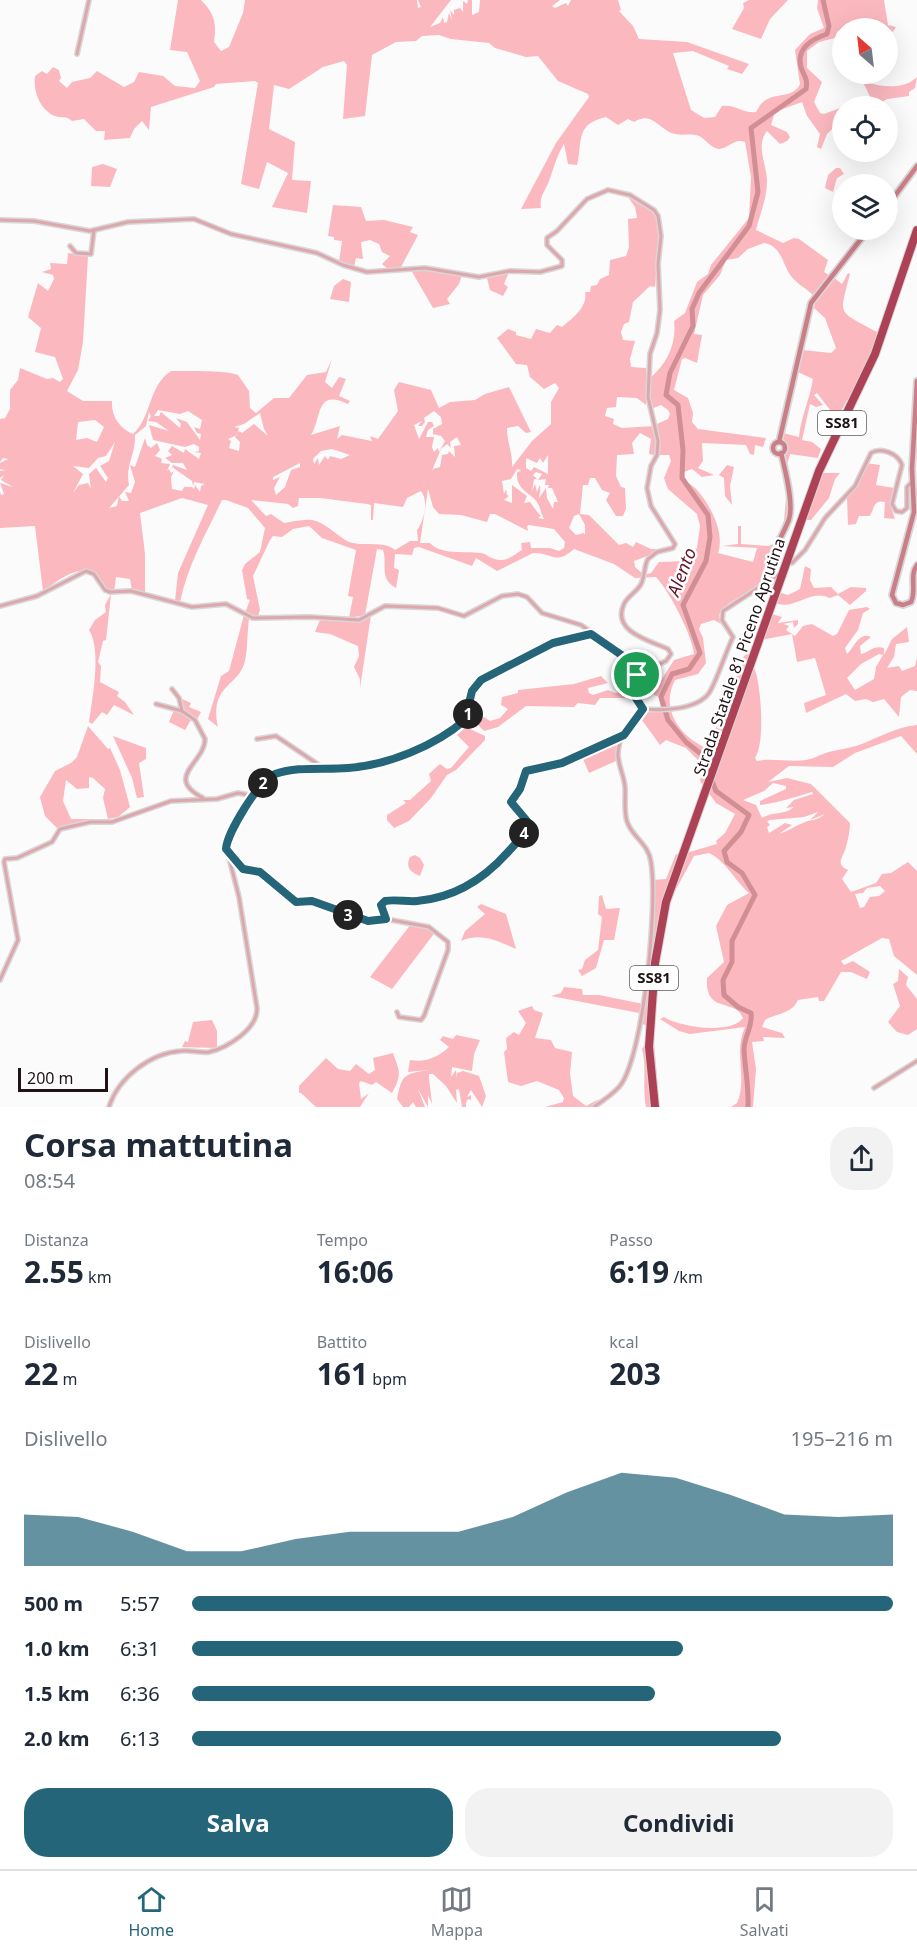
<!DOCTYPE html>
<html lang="it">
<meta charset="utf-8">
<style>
:root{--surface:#fff;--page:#f2f2f3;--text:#1f2937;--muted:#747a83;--line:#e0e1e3;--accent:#246579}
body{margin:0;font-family:"Noto Sans",sans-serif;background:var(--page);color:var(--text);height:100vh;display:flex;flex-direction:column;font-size:22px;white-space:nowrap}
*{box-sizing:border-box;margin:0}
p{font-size:20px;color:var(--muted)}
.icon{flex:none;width:33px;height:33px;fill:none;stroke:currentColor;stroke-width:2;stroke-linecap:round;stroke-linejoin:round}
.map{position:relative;height:1107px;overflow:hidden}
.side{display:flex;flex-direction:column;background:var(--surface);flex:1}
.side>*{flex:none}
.needle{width:39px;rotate:332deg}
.tools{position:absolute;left:832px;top:18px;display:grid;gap:12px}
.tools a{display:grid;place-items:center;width:66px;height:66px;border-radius:50%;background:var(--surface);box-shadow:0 6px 24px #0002;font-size:30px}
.scale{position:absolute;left:18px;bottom:15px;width:90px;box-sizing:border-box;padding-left:6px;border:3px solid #201315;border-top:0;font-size:16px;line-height:21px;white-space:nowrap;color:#201315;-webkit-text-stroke:4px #fff;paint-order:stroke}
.pin{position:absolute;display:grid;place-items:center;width:51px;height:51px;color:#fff;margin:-26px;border:3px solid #fff;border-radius:50%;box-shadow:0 2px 6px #0007}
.km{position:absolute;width:30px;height:30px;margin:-15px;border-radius:50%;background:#222;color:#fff;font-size:16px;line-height:30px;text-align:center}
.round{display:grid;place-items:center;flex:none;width:63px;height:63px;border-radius:24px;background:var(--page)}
.summary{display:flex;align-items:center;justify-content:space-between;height:102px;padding:0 24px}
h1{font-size:33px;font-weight:700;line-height:45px}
.metrics{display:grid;grid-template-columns:repeat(3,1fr);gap:9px;height:102px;padding:6px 24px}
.metrics div{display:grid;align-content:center}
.metrics b{font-size:30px;font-weight:700}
.metrics small{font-size:16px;font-weight:400}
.metrics p{font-size:16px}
.chart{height:168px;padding:12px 24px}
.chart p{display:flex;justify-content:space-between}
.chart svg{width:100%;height:108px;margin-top:6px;fill:var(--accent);opacity:.7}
.cta{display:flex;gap:12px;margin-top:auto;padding:12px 24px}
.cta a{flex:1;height:69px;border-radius:24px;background:var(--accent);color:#fff;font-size:24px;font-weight:700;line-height:69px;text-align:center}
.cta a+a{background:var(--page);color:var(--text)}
ul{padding:0 24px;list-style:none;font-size:20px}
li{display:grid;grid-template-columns:96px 72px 1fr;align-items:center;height:45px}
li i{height:15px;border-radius:8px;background:var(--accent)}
.menu{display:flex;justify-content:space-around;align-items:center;height:84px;border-top:2px solid var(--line);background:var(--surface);font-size:16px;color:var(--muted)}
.menu a{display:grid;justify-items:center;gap:3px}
.menu .on{color:var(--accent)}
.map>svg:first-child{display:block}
.green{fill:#fbb8bf;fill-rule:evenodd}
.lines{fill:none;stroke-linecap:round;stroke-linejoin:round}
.river{stroke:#d18e95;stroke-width:5}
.street-casing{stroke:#d8d6d6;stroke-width:6}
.secondary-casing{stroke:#d8d6d6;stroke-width:8}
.highway-casing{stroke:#d8d6d6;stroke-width:10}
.street{stroke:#dda7ad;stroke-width:3}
.secondary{stroke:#cb7e87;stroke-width:4.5}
.highway{stroke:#ad4155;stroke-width:8}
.route-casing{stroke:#fff;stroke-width:12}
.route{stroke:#246579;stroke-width:8}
.labels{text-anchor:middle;stroke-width:5;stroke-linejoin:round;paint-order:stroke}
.shield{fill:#fff;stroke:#635a5b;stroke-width:1.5}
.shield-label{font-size:15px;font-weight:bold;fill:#201315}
.street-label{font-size:16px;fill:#201315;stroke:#fff}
.water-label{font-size:18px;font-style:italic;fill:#641427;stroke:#fff}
</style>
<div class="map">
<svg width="917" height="1107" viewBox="0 0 917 1107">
<rect width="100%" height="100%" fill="#fbfbfb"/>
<g class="green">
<path d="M178,0H201C214,13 217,23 214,42L221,51L229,47L243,13L245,0H417L418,8L421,7L418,0H451L430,27L440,23L443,17L444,23L447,22L449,13L452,20L450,10L454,15V10L460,8L463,12V1L467,4L468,0H472V15L479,12L480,0H560L552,6L555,8L566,3L568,6L571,0H618L621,10L619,11L633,26L639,39L687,42L749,64L742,74L727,69L729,66L693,51L673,53L691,110L704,118L715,117L722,106C735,104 744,114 756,112C758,109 759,106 761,104C772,91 793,100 800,84L795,50L810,34L824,28L817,8L818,0H884L888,25L896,27L893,32L888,28H843L837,32L835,38L819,42L807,51V68L822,82L814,102L820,113L824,114L843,107V119L827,134L821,149L817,147L820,134L807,116L802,102L775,112L771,125L787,132L790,137L787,141L780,144L767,131C755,146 767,164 767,181C767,199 760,213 756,230L783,243L794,238L799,239L828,260L824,272L829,275L813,295C806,288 797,284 791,276C782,264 782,246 764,243L748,249L738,258L726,260L720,275L703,295L694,334L702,335L697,363L685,358L682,359L674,390L688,398L693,413L692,422L698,429L766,438L763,447L755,445L754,455L750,454L746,445L702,443L703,461L698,468L714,475L702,477L692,469L684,472C683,482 691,483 697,490C711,506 725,533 718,553L753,562L757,548L722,546L738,544V526H741V544L769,546L775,543L784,521L786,498L788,518L764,582L728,604L719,615L721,624L714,620L701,624L699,629L703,638L706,663L698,674L675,680C660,708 679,735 704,747C715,738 741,672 741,660L750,649C749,658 755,668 757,677C761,696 765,742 755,758L757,761C775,757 799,765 816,757C829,750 842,750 856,746C877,739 894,727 917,725V754L901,736L855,753L833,767L789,766L768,782L787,778L811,784L850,823C850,831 848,839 846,847C844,856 834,864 848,870L842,879L851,892L876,883L882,874L891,873L908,862L917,871V975L894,956L889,939L882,938L841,961L844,965L853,961L870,972L867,979L851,972H841L824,1001H819L818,997L798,1000C791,1015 776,1013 765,1020L762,1027L782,1033L785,1038L763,1037L764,1041L752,1042L756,1069L753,1107H731L737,1103C748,1077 733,1053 745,1027L690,1034L679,1031L660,1019L664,1017C679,1027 731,1035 743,1018C735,997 705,1015 707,978L724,962L716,926L727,905L749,893C735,881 726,861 709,853L694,856L674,893L686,853L717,844L716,841L725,833L735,814L716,803L700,781L702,771L697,759L686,748L666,740L660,745L639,716L644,710L661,711L659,697L654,695L653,686L660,682L674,660L694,654C692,635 670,592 656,577L635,578L614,564L574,549C555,566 552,552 533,553L497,571L476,558L472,566L419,547L414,548L412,555L395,554L394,568L399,570L396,588C378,578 388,564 383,550L377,549L365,615L349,618L353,597L348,596L356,550L322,538L309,526L293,529L282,537L273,536L270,540L253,576L260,610L258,616L245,613L250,600L247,599L242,570L245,564L260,552L265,528L248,508L226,500H222C206,534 188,564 180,602L175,601L178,573L208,505L182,498L140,513L145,554V593L132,590L130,579L116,577L114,593L111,594L106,640L103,641L98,662L101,666L100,682L119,692L117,696L125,702L134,715L114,705L107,715L102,712L92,724L89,722C92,699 102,650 89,630L95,620L106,612L105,605L111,594L103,590L91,574L94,573C78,564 56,582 43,591L35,526L0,528V492L1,495L4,494L0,483L13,487L1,480L4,475L0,478V471L5,470L0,469V463L8,459L3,458L0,462V419L5,418L10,409V390L18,380L20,368L47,379L53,378L60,382L63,379L55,357L35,352L41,328L28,317L38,283L48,291L54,279L53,275L42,272L51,269L50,263L67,264L68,253L88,256L83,342L78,370L67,391L83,401H112C111,416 119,428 133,434C152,417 148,386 171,371C184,371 229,370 238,375L249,391L250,408L256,413L274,398H289L307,375L326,372L332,359L325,382L332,388L339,377L346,379L339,396L350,401L348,404C315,388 322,418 311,435L340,426L337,439L342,435L372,441L370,436L378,439L398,411L394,390L399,382L431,390L439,408L450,402L475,400L485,394L509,387L531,432L526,433L518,426L507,428C507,442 513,454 512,467L532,441L551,424V402L559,388L555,383L544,389L530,377L527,365L516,364L497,338L508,329L516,332V335L531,339L536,329L550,333L557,325L562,327C573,318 588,307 585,292H590L591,286L597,285L600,279L609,275L610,260L626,256L629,247L628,219L637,218L635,207L628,197L656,214L659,241L655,287L650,286L633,302L629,322L624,324L621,332L623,340L635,341L630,359L631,367L646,368V405L637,398L617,397L616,407L607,408L605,416L614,419L613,424L622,428L654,426L657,441L654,455L649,454L651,439L640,433L632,443L634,454L617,455L616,476L621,487L625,488L626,509L623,516H616L606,500L610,493L602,490L595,478H590L588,485H583L580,514L589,515L619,545L626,543L633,547L636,542L651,549H666L634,561L635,567L644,575L651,573L659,562L687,561L697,548L700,526L697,514L668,489L664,478L671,461L669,455H658L657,424L668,419L670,414L668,410L661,405L651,409L650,378C667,364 677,343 674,321L685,313L697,282L708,274L711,265L749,218L751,177L745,142C734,138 728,149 719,149C710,148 706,139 699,136C691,133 683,136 675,134C659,130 652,110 634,122L628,119L618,125L606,117C574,124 583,143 577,165L568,164L564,144C556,157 554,168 549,181C545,192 539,196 541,208L521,209L556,143L589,97L588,94L558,81L538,56L526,57L495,48L489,43L451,39L439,35L422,36L416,41L396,42L372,55L365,116L343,119L347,65L344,61L323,67L289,89L274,85L269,129L295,142L292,180L311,181L307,213L272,207L288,173L267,162L259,189L241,184L258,83L255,81L216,84L214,87L151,107L149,130L142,121L134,129L130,138L104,140L105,131H96L84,119L72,121C66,115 62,119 55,116C40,110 33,91 35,76L42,71L47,74L53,67L59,70L61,78L59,81L67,88L72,82L90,78L97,71L124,87L134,82L139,72L163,76L175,86L195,88L200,81L187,52L170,50ZM158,410L180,414L188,411L202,420L200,429L194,427L197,433L201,434L200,440L187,422L176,418L181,424L180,428L161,412L159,416H154ZM434,411L441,417L442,424L433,429V434L441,436L445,441L439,452L438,448L434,452L432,447L434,437H426L428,430L434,426L432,422H428L419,439L414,425L422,421L418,426H422L425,422L424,418ZM149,412L151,416L148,421L156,422L169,431L149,425L153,440L185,447L194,444L199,447V451L194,452L201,453L199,459L185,449L184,453L172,446L168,451L172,455L165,458L172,463H183L187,470L173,465L172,467L192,481L193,486L194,482L205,484L201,486L200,492L195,485L194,489L192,487H184L182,491L172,489L171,477L174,471L171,473L169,469L167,471L170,464L161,463L162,459L155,456L160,450L157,443L151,448L147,445L145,438L135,467L130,465L135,482L131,493L125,492L129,501H122L119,496L117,506L109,508L129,485C125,465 136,454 135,435L146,426ZM260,413L264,429L268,436L254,424L242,433L239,431L235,437L240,442L239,451L229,448L231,441L228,439L237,435L239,428L234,427L244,424ZM95,420L104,427L97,442L87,438L76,440L78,422ZM457,437L461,445L454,446L455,457L449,451L448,454L442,455L440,467L433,469L431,473L441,449L447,444L451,448L450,442ZM115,442L109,461L100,466L108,478L106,482L96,468L89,474L91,489L88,483L79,485L73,493L83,474L73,466L89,468L98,458L106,456ZM332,449L350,455L341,459L330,456L328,460L325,456L319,465L318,458L314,464L313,459L321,451ZM548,455V474L534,467L531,471L526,468V458L537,463L540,458L543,463ZM300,463V467L291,470L285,487L276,495L274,488L280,477L273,480V477ZM517,469L521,470L517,473C516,490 530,492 537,502C541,508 540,512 544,519L538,518L541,516L538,513L536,515L538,513L530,502L524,503L527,496L512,485V503L504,500L509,496L507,495L506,489L504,494L502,481L511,479ZM536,472L542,474L538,480L546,479L545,485H549L548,488H552L558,502H554L553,509L547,498L546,488L539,498C539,495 541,490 540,485L537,492L535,484L532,491L534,479H537L533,475ZM428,489L433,507L439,514L461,515L487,522L490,514H495L528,531L527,526L529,525L554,529L565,542L564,548L559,551L550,548H531L530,542L521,543L522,550C517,553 507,561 501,560C490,560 489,554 480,553C465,551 440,555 430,543H420ZM421,491C429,501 424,521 417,530L418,541H410L395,550C384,540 363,547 349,542C337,536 325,522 312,520C302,519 293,522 284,523L271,514L266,516L251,500L288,504L293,508L298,506L299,498H320L367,504L371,505V520H373L374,503L403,507L407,498ZM579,514L585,525V535L584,533L576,535L569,528L574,516ZM773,783L786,786V789L760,801V805C778,803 795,797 812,792L813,794L794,800L786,808L794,807C784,816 773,811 762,818L756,805L743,800L764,791ZM818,812L810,820L825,814C813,823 813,818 803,823C795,826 786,832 779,834L792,825L785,823L769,833L767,827L770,825L767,821L770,820L804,817ZM880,886L885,891L879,896L870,897L864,907L860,908L855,894L863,893L867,888Z"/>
<polygon points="749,0 788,0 770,19 761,39 732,29 744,8 743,3"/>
<path d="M917,77L915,88L909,92V96L887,99L876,106H864L872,101L864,84L867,82C883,88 905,89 917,77Z"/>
<polygon points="103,164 117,169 110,187 91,186 92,167"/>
<polygon points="836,168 840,168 844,174 837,178 833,192 825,188 828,175"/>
<polygon points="333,205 361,207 366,221 384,220 413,227 410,232 418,235 400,269 388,269 382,264 390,256 382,252 379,244 370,240 361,242 363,259 356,258 354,267 339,262 342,241 334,240 334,237 328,236"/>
<polygon points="427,269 462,275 459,284 447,299 450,304 433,308 411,270"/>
<polygon points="509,272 504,284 508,287 503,296 490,290 487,278"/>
<path d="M848,273L850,274C839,317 837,310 877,332L874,346L876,347L852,398L847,400L837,419L817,393L814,395L823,405L816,407L810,404L802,440L812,442L821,449L818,458L790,454L787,465L783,433L799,437C801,416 810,399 813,379L798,372L803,350L831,353L836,348L825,318L814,308L816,299L833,277L842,284Z"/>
<polygon points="343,279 351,282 349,302 330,299 334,286"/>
<path d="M866,463L880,465L876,485L894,488L890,504L895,519L884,518L885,502C874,499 874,508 870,516H859L856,524L848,525L847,498L862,477Z"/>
<polygon points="727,465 734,467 730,486 732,505 725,496 724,478 719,475"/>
<polygon points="821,473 840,473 835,479 829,498 811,520 805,520"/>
<path d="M805,566L811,569L810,580L814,588L831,587L838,594L851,587L866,588V591L850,605L838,595L830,598C809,588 796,611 775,603L778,592L788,595L800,589Z"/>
<path d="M867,607L870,609L863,613L858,630L845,648L847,654C854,648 859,631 871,637L860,646L861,654C870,652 873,645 884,648V655L892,639L907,627L909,642L896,644L894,657L887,668L899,666L902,671L915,666L917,658V691L910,690L901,697L899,717L884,699L873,702L866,699L855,701L846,694L806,713L804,703L826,695L815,658L797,662L792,634L761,640L772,614L782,617L778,623L798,620V624L794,628L793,622L783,624L789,626L786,630L795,636L803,626L812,624L833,636L837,634L849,610ZM879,654L883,655L876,667L874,679L855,690L847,678L861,664Z"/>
<path d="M244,615L249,619C247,633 248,647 245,661C239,687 209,684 218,727L208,719L221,676L229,671Z"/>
<polygon points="371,615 360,688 360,679 354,667 359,656 358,646 330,634 315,632 320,620 358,622"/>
<polygon points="601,676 608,683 588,688 589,693 593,695 608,690 615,693 632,691 632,695 624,698 600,698 595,705 578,703 574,707 526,706 498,727 484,731 478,725 478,721 484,717 490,721 500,718 508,709 501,705 502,697 518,693 518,690 574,684"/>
<polygon points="180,698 191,703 189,707 201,712 196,721 192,718 185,730 169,722 174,710 179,711 182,706"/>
<polygon points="88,726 108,749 110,748 120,770 130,807 118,817 108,819 103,798 105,789 93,778 89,777 89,788 77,789 66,780 63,801 71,819 98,819 57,828 45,816 40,797 55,771 71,763 77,757"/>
<polygon points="466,727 485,736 485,740 456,770 447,775 431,798 409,821 394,828 387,820 387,815 406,803 403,800 410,800 431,781 429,774 440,764 447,769 451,768 469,747 457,735"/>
<polygon points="624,731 617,747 616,761 589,773 580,752"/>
<polygon points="113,736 146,748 146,759 139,763 144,797 137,798 132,778"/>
<path d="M676,854L679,855L661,914L653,1029L659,1102V1107H646C642,1087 647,1067 642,1049L647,1041L648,1027L638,1021L639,1013L551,996L561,993L564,987L582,989L583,995H599L643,1004L651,950L653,880L666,879Z"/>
<path d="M415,855L420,858L424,865L420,876C411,872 405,868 410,857Z"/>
<polygon points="602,895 606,909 620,908 614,940 604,940 596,968 582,976 578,970 582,969 585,960 598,950 602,917 598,914 599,896"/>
<path d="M481,904L506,914L516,949C498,941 480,932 461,941L465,931L485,914L477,907Z"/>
<polygon points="411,924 436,931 392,989 370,977"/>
<polygon points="899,969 908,977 906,985 917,999 917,1029 908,1035 897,1032 888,1022 900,1006 893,984 898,981"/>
<polygon points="532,1006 534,1010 543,1013 535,1038 551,1040 555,1048 572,1052 570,1074 573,1096 586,1106 599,1099 591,1107 545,1107 563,1102 564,1098 559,1090 537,1081 521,1086 508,1082 504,1052 507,1049 506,1038 514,1032 519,1035 526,1023 518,1011"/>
<polygon points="212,1020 217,1031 217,1048 182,1047 185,1041 188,1042 193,1022"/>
<path d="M456,1035L480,1040L474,1054L472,1071L452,1067L451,1077L456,1070L457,1078V1073L463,1071L479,1076L486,1096L482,1107L471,1090L467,1097L471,1095V1100L468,1099L466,1103V1107H462L459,1089L456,1090L457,1103L446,1086L433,1074H429V1078L432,1104L428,1095V1107L418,1089L425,1107H416L413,1102L409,1107H403L397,1099C402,1074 404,1074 429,1070L408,1072L410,1060C426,1063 438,1057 449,1047L440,1040L443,1036L453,1039Z"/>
<path d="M393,1053C400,1072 402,1075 392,1093L376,1082L372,1085L361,1081L359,1083L361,1099L369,1093L360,1107H316L301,1093H299V1086L326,1058L338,1069L350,1071L356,1064L369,1074L375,1070L373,1058Z"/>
</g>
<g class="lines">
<path class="river" d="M748,1107C749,1087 745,1069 744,1050C744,1036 753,1027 751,1013L738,1007L724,995L723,980L732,962V941L755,895L742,873L727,862L724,851L741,832L749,815L716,791L701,754L686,742L668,720L661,697L672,674L689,669L700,653L683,605L706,561L710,537L708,515L682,478L683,450L678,405L666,395L670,373L693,326L692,309L699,293L749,226L758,192L751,128L806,89C808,78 804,77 801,67C796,48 812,39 827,34L829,26L823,0"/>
<g class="street-casing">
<g id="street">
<polyline points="77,54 89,0"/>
<path d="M0,220L34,221L90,231L128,222L194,219L231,234L317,253L343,265L367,272L425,268L479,277L510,271L540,272L562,266V260L547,245V238L557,231L587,199L608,190L630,195L654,210L658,216L661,236L658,264L660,310L657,333L650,354L648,397L658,441L657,455L651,466L647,488L651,506L675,544L673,548L657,552L648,559C644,566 645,574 642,582C639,591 628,595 624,604C611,632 651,641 668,649L671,654L666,661L637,675"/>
<polyline points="70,246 76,253 91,254 94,230"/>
<path d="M792,563L805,550L825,518L855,486L871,453C881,447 898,453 902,465L892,504L896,511L902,512L907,508V487L912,482"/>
<path d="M0,606L37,596L86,571L94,574L105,590L110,592L131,591L192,607L226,604L253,618L310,617L359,620L385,606L438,608L464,616L502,596L518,594L527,597L542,613L581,625L633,661L637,675L635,699L643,709C661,711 697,710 709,693C715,685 727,649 733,637L722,620L723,611L778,575"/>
<polyline points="172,689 179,698 182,711"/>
<path d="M156,704L182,711L195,720L205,739C205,763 163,777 203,798"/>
<polyline points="257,739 276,736 322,767"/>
<path d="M226,849L243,869L260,872L296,902L312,901L368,921L386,919L381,905L385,901C396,899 407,902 417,901C454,898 484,879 508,852C517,842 526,834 527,821L511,802L520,789L526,771L563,763L624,735"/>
<polyline points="386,919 429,927 448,942 448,950 424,1016 421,1020 399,1017 397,1012"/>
<polyline points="0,980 18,940 4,862 5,859 17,858 52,842 60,829 90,822 112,822 171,801 217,799 238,793 254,796"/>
<polyline points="874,1088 917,1061"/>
<path d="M109,1107C118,1078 150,1053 181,1051C190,1050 200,1053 209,1052C227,1048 258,1029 257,1008L239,897L226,846C230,829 258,781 274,774C297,766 324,770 348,768C386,765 436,745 465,720L472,691L481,679L553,643L591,634"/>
<path d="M594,1107C603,1100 616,1093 622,1083C644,1048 658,905 651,862C649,845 634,838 628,824C623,814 626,798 625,787C624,776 619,767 618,756C617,739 631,720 643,709"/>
</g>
</g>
<g class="secondary-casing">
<g id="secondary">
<polyline points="888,205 917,166"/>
<path d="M917,381L912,469L914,512L892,595L896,603L903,605L911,602C917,590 909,576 917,565"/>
<circle cx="779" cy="448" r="6"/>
<polyline points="779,442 811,303 868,230"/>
<path d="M771,581C762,564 784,535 789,519C794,504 785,469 781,453"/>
</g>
</g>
<g class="highway-casing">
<polyline id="highway" points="655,1107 649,1047 655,963 666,902 819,471 875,354 917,230"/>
</g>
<use href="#street" class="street"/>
<use href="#secondary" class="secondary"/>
<use href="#highway" class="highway"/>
</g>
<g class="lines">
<g class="route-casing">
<path id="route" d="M591,634L636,665L634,695L643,709L624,735L562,763L526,771L520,789L511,802L527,821C526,834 517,842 508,852C484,879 454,898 417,901C407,902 396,899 385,901L381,905L386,919L368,921L312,901L296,902L260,872L243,869L226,849C227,833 259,780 275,774C298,766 324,770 348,768C388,765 435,746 465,720L472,691L481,680L553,643Z"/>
</g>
<use href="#route" class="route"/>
</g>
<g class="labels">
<g class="shield">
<rect x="818" y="411" width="48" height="24" rx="4.5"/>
<rect x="630" y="966" width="48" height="24" rx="4.5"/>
</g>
<g class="shield-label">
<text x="842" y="428">SS81</text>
<text x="654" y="983">SS81</text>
</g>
<g class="street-label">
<text transform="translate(739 657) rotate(-71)" y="6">Strada Statale 81 Piceno Aprutina</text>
</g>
<g class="water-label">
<text transform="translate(682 572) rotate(-69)" y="6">Alento</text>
</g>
</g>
</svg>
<div class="tools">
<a><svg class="needle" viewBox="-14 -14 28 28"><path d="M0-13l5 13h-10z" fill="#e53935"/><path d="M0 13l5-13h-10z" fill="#747a83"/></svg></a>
<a><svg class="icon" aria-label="locate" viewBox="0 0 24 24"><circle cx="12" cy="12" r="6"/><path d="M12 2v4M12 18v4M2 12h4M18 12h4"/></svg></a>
<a><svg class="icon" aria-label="layers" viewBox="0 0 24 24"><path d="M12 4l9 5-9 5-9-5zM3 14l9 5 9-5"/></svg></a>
</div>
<div class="scale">200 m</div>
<div class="pin" style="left:637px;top:675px;background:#1e9e55"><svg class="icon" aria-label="arrive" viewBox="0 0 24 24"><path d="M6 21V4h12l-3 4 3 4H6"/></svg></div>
<b class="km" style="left:468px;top:714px">1</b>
<b class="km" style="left:263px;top:783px">2</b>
<b class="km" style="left:348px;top:915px">3</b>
<b class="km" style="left:524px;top:833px">4</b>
</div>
<section class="side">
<div class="summary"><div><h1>Corsa mattutina</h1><p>08:54</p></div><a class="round"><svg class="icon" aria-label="share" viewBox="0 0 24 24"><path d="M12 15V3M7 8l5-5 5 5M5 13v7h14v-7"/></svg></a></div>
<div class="metrics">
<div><p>Distanza</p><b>2.55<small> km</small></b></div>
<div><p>Tempo</p><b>16:06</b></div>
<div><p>Passo</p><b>6:19<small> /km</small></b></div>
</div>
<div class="metrics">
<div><p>Dislivello</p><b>22<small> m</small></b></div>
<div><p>Battito</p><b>161<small> bpm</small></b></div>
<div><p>kcal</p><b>203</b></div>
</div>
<div class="chart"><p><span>Dislivello</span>195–216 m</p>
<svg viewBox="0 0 160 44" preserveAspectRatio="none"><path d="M0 44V23L10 24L20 30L30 38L40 38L50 33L60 30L70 30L80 30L90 24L100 14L110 6L120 8L130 15L140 23L150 24L160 23V44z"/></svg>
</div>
<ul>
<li><b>500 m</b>5:57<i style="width:100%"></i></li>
<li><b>1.0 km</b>6:31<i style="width:70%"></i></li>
<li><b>1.5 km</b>6:36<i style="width:66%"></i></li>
<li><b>2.0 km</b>6:13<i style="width:84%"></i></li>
</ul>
<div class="cta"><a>Salva</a><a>Condividi</a></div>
</section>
<nav class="menu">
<a class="on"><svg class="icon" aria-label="home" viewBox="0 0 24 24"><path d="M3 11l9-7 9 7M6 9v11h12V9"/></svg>Home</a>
<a><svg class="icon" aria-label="map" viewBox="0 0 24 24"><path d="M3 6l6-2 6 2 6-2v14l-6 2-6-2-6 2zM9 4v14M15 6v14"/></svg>Mappa</a>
<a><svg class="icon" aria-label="saved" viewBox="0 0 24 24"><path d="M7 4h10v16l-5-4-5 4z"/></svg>Salvati</a>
</nav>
